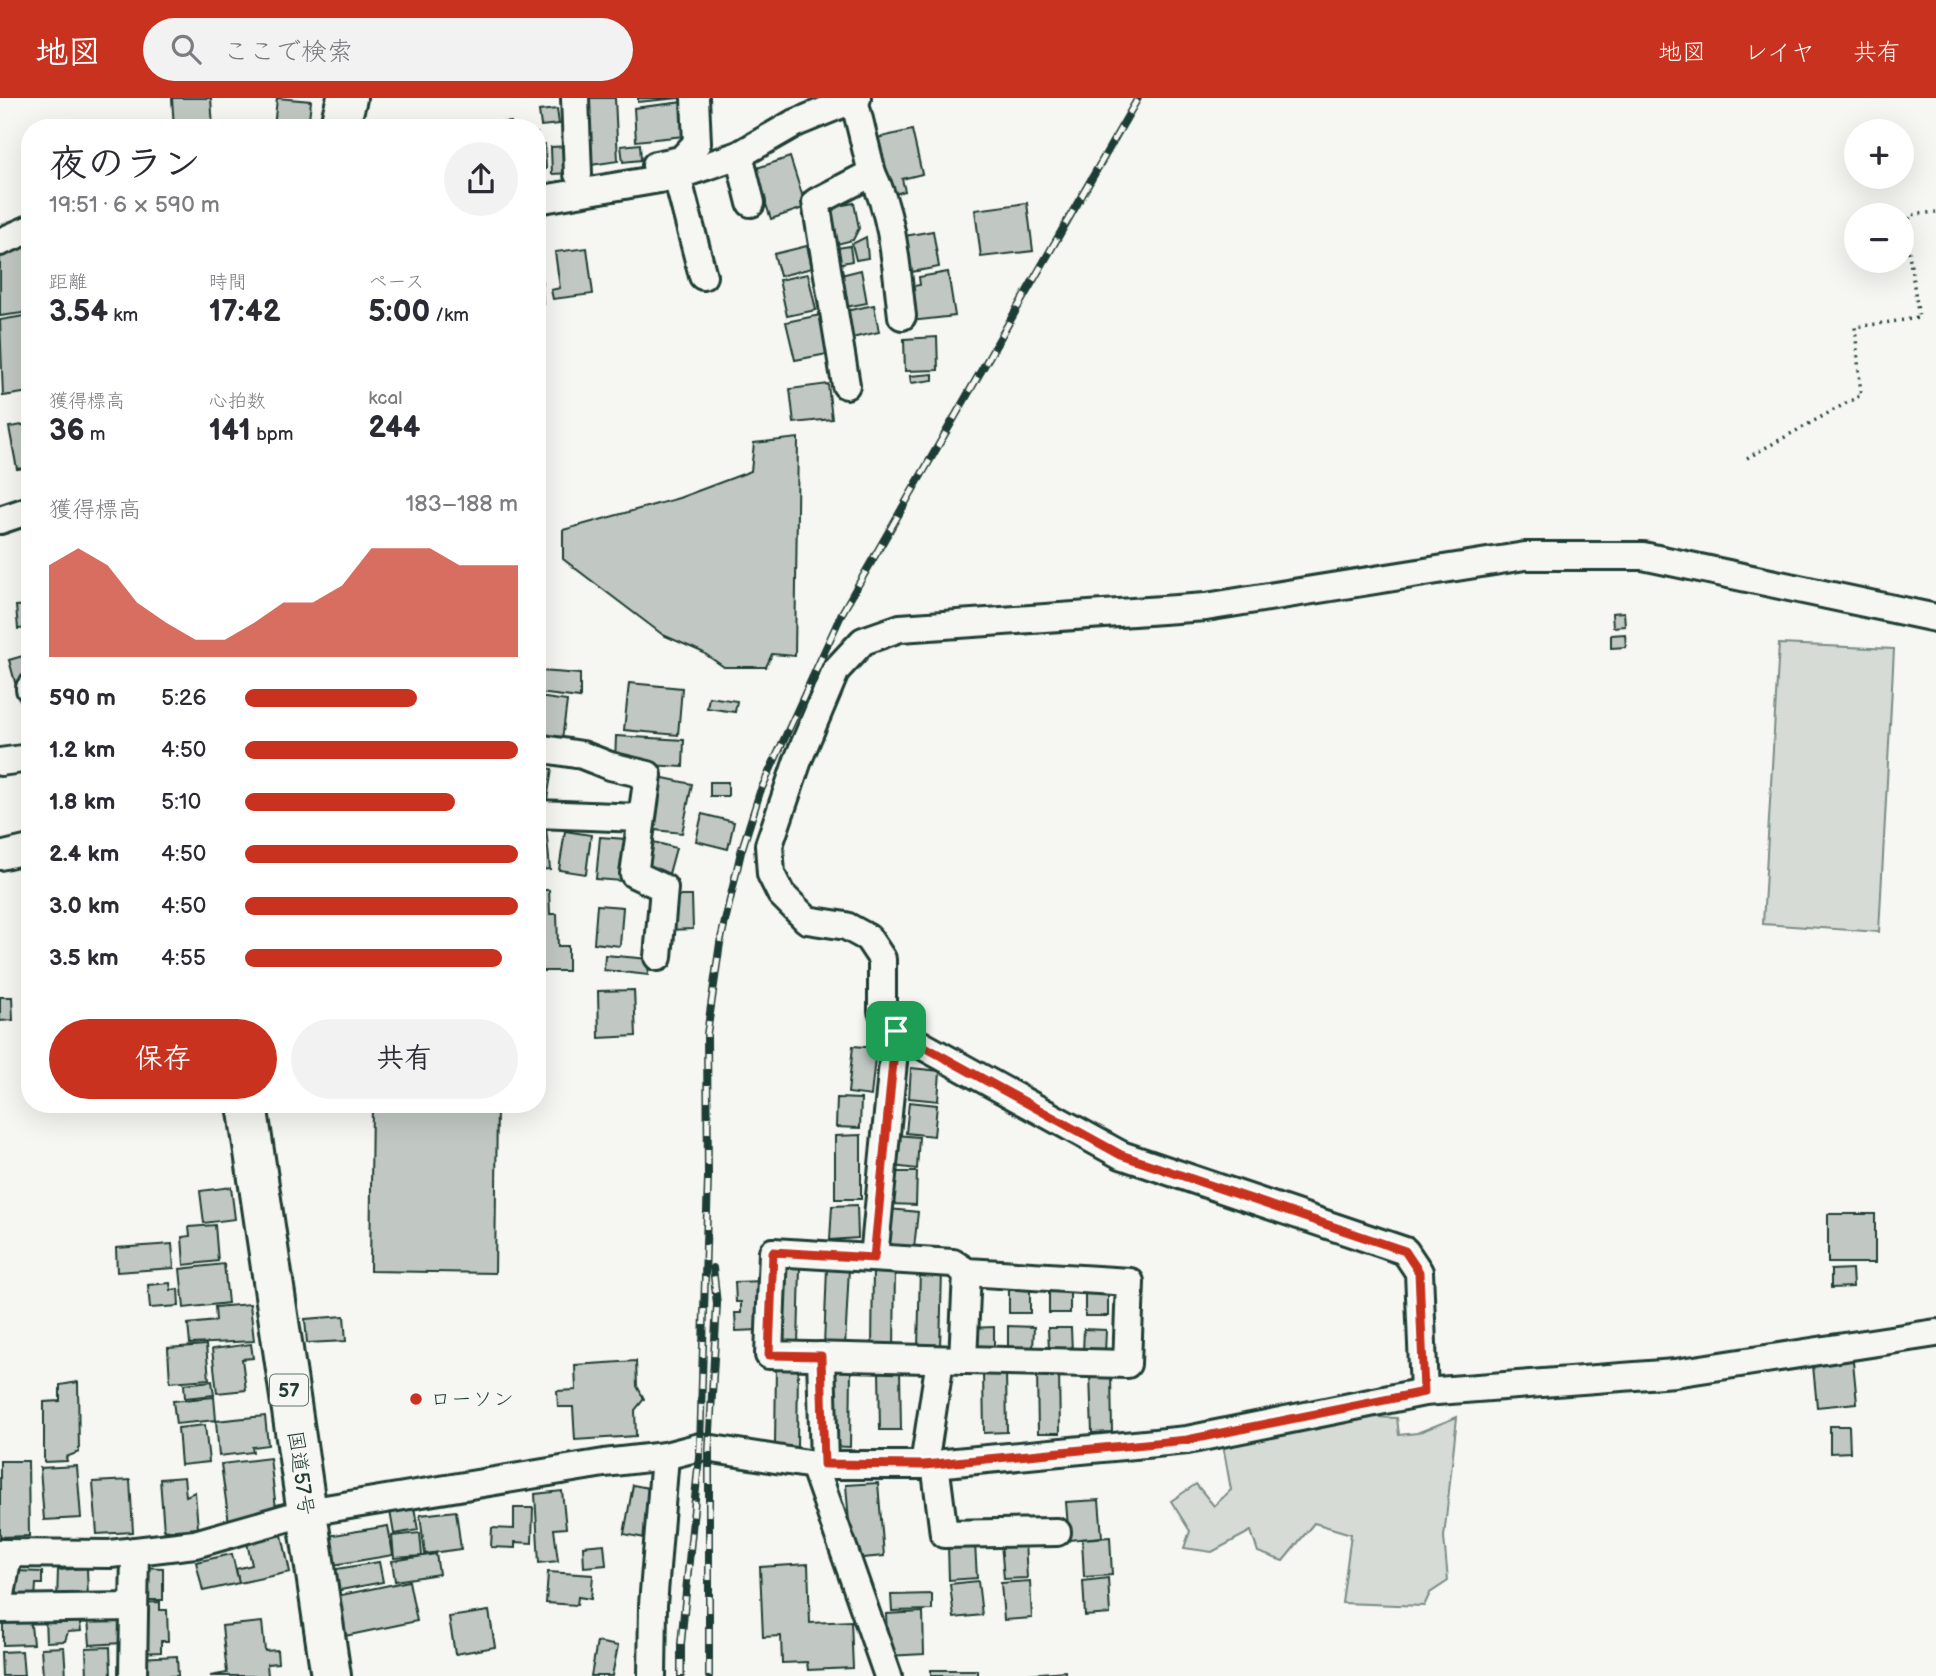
<!DOCTYPE html>
<html lang="ja">
<meta charset="utf-8">
<style>
:root{--surface:#fff;--page:#f2f2f3;--text:#2b2b33;--muted:#7c7c81;--accent:#c8321e}
body{margin:0;font-family:"Balsamiq Sans","Klee One",sans-serif;background:var(--page);color:var(--text);height:100vh;display:flex;flex-direction:column;font-size:26px;white-space:nowrap}
*{box-sizing:border-box;margin:0}
p{font-size:23px;color:var(--muted)}
.icon{flex:none;width:38px;height:38px;fill:none;stroke:currentColor;stroke-width:2;stroke-linecap:round;stroke-linejoin:round}
.map{position:relative;flex:1;overflow:hidden}
.details{position:absolute;left:21px;top:21px;width:525px;height:994px;display:flex;flex-direction:column;background:var(--surface);border-radius:28px;box-shadow:0 7px 28px #0002}
.details>*{flex:none}
.buttons{position:absolute;left:1844px;top:21px;display:grid;gap:14px}
.buttons a{display:grid;place-items:center;width:70px;height:70px;border-radius:50%;background:var(--surface);box-shadow:0 7px 28px #0002;font-size:35px}
.pin{position:absolute;display:grid;place-items:center;width:60px;height:60px;color:#fff;margin:-30px;border-radius:14px;box-shadow:0 4px 10px #0006}
.round{display:grid;place-items:center;flex:none;width:74px;height:74px;border-radius:37px;background:var(--page)}
.overview{display:flex;align-items:center;justify-content:space-between;height:119px;padding:0 28px}
h1{font-size:38px;font-weight:700;line-height:52px}
.stats{display:grid;grid-template-columns:repeat(3,1fr);gap:10px;height:119px;padding:7px 28px}
.stats div{display:grid;align-content:center}
.stats b{font-size:30px;font-weight:700}
.stats small{font-size:19px;font-weight:400}
.stats p{font-size:19px}
.chart{height:196px;padding:14px 28px}
.chart p{display:flex;justify-content:space-between}
.chart svg{width:100%;height:126px;margin-top:7px;fill:var(--accent);opacity:.7}
.cta{display:flex;gap:14px;margin-top:auto;padding:14px 28px}
.cta a{flex:1;height:80px;border-radius:42px;background:var(--accent);color:#fff;font-size:28px;font-weight:700;line-height:80px;text-align:center}
.cta a+a{background:var(--page);color:var(--text)}
ul{padding:0 28px;list-style:none;font-size:23px}
li{display:grid;grid-template-columns:112px 84px 1fr;align-items:center;height:52px}
li i{height:18px;border-radius:9px;background:var(--accent)}
header{display:flex;align-items:center;gap:42px;box-sizing:border-box;height:98px;padding:0 35px;background:var(--accent);color:#fff}
header strong{font-size:33px}
nav{display:flex;gap:38px;margin-inline-start:auto;font-size:24px}
.search{width:490px;height:63px;background:var(--page);display:flex;align-items:center;gap:18px;box-sizing:border-box;padding:0 24px;border-radius:38px;color:var(--muted);font-size:26px}
.map>svg:first-child{display:block}
.green{fill:#d6dbd6;stroke:#7a8c85;stroke-width:2}
.building{fill:#c1c8c3;stroke:#1f3d34;stroke-width:2}
.lines{fill:none;stroke-linecap:round;stroke-linejoin:round}
.minor-casing{stroke:#1f3d34;stroke-width:32}
.highway-casing{stroke:#1f3d34;stroke-width:44}
.path{stroke:#1f3d34;stroke-width:3.5;stroke-dasharray:2 5;stroke-linecap:butt}
.minor{stroke:#f6f6f2;stroke-width:26}
.highway{stroke:#f6f6f2;stroke-width:38}
.rail-casing{stroke:#1f3d34;stroke-width:8}
.rail{stroke:#f6f6f2;stroke-width:5;stroke-dasharray:16;stroke-linecap:butt}
.route-casing{stroke:#fff;stroke-width:14}
.route{stroke:#c8321e;stroke-width:9}
.poi-dot{fill:#c8321e;stroke:#f6f6f2;stroke-width:2.5}
.labels{text-anchor:middle;stroke-width:6;stroke-linejoin:round;paint-order:stroke}
.shield{fill:#f6f6f2;stroke:#60746d;stroke-width:2}
.shield-label{font-size:19px;font-weight:bold;fill:#1f3d34}
.poi-label{font-size:21px;fill:#1f3d34;stroke:#f6f6f2;text-anchor:start}
.street-label{font-size:21px;fill:#1f3d34;stroke:#f6f6f2}
</style>
<header>
<strong>地図</strong>
<div class="search"><svg class="icon" aria-label="search" viewBox="0 0 24 24"><circle cx="10" cy="10" r="6"/><path d="M15 15l6 6"/></svg>ここで検索</div>
<nav><a>地図</a><a>レイヤ</a><a>共有</a></nav>
</header>
<div class="map">
<svg width="1936" height="1578" viewBox="0 0 1936 1578">
<rect width="100%" height="100%" fill="#f6f6f2"/>
<filter id="ink" filterUnits="userSpaceOnUse"><feTurbulence type="fractalNoise" baseFrequency=".0143" numOctaves="2"/><feDisplacementMap in="SourceGraphic" scale="14" xChannelSelector="R" yChannelSelector="G"/><feConvolveMatrix kernelMatrix="1 2 1 2 8 2 1 2 1" color-interpolation-filters="sRGB"/></filter>
<g filter="url(#ink)">
<g class="green">
<polygon points="1779,546 1894,551 1879,834 1763,826"/>
<polygon points="1349,1318 1397,1320 1399,1337 1417,1335 1457,1319 1444,1439 1448,1483 1430,1495 1424,1508 1342,1505 1351,1436 1314,1425 1283,1463 1258,1454 1251,1433 1212,1454 1184,1450 1190,1433 1171,1403 1196,1386 1214,1408 1231,1392 1223,1347"/>
</g>
<g class="building">
<polygon points="172,0 211,0 213,30 174,30"/>
<polygon points="277,0 311,3 308,30 274,30"/>
<polygon points="581,0 615,0 618,63 584,68"/>
<polygon points="638,0 680,0 638,4"/>
<polygon points="684,4 684,38 636,43 634,10"/>
<polygon points="557,11 559,26 541,28 539,13"/>
<polygon points="511,24 511,30 487,30 486,26"/>
<polygon points="472,26 472,30 430,30 430,27"/>
<polygon points="912,32 922,76 902,81 905,93 891,97 877,40"/>
<polygon points="537,34 538,46 545,46 546,71 537,72"/>
<polygon points="640,46 641,62 623,64 621,48"/>
<polygon points="570,48 572,75 552,76 551,49"/>
<polygon points="790,59 806,109 771,121 754,71"/>
<polygon points="854,105 859,130 853,142 829,148 822,111"/>
<polygon points="1027,105 1033,153 981,159 975,112"/>
<polygon points="933,133 939,169 906,175 899,139"/>
<polygon points="866,139 868,160 856,162 852,146"/>
<polygon points="27,148 30,214 0,218 0,153"/>
<polygon points="807,148 812,170 780,178 774,156"/>
<polygon points="850,148 852,163 833,167 831,151"/>
<polygon points="587,150 593,196 553,201 551,192 560,190 555,154"/>
<polygon points="537,171 541,171 543,206 537,206"/>
<polygon points="861,172 867,205 840,210 833,179"/>
<polygon points="948,174 955,218 911,223 907,189 920,187 919,179"/>
<polygon points="808,176 816,212 787,218 779,182"/>
<polygon points="874,207 879,234 847,241 841,214"/>
<polygon points="830,215 838,254 795,262 786,224"/>
<polygon points="30,217 30,294 3,298 0,222"/>
<polygon points="937,239 938,272 905,273 904,241"/>
<polygon points="933,276 933,282 911,285 910,278"/>
<polygon points="828,286 832,321 794,325 790,291"/>
<polygon points="30,326 30,369 17,371 9,329"/>
<polygon points="798,340 795,558 772,556 766,569 724,569 702,554 663,537 563,461 563,432 679,400 751,373 754,345"/>
<polygon points="30,507 30,530 18,531 16,508"/>
<polygon points="1624,514 1625,528 1613,529 1612,515"/>
<polygon points="1625,536 1626,549 1611,550 1611,537"/>
<polygon points="26,557 30,585 16,588 9,562"/>
<polygon points="541,573 580,576 580,600 538,595"/>
<polygon points="629,585 682,590 678,637 624,632"/>
<polygon points="538,599 567,603 561,650 537,642"/>
<polygon points="709,599 737,603 735,614 707,610"/>
<polygon points="616,638 684,642 683,669 615,665"/>
<polygon points="537,669 552,671 547,702 537,701"/>
<polygon points="654,678 692,686 682,735 646,731"/>
<rect x="710" y="684" width="18" height="14"/>
<polygon points="702,716 734,724 728,751 696,743"/>
<polygon points="537,729 546,729 550,771 537,772"/>
<polygon points="565,733 591,737 586,776 559,772"/>
<polygon points="600,739 625,741 622,783 596,781"/>
<polygon points="650,743 676,750 667,783 642,776"/>
<polygon points="537,792 549,792 550,816 557,816 558,848 568,848 568,873 541,873 541,883 537,883"/>
<polygon points="666,798 692,798 693,831 668,832"/>
<polygon points="597,807 623,809 620,848 594,845"/>
<polygon points="605,857 649,861 648,877 604,872"/>
<polygon points="634,892 636,938 599,940 598,893"/>
<polygon points="0,899 12,899 13,922 0,923"/>
<polygon points="853,948 876,950 871,998 848,995"/>
<polygon points="911,970 940,973 938,1003 909,1000"/>
<polygon points="837,1000 861,1001 860,1030 836,1029"/>
<polygon points="909,1004 937,1007 934,1038 906,1035"/>
<polygon points="260,1006 316,1006 316,1008 262,1016"/>
<polygon points="372,1006 497,1006 495,1175 370,1173"/>
<polygon points="861,1037 861,1101 835,1101 835,1038"/>
<polygon points="895,1037 919,1039 917,1071 893,1068"/>
<polygon points="892,1074 917,1074 916,1107 891,1106"/>
<polygon points="231,1089 235,1121 204,1125 200,1093"/>
<polygon points="857,1107 858,1140 830,1142 832,1108"/>
<polygon points="889,1111 918,1114 914,1150 885,1147"/>
<rect x="1828" y="1116" width="47" height="49"/>
<polygon points="215,1127 218,1163 184,1167 182,1139 190,1138 189,1129"/>
<polygon points="172,1146 174,1170 117,1174 116,1150"/>
<polygon points="224,1166 228,1205 184,1210 180,1171"/>
<polygon points="778,1168 800,1169 798,1247 776,1247"/>
<polygon points="827,1169 849,1170 845,1249 824,1248"/>
<polygon points="873,1170 895,1170 894,1251 872,1251"/>
<polygon points="920,1171 942,1172 940,1250 918,1250"/>
<polygon points="1852,1171 1853,1189 1831,1190 1831,1172"/>
<polygon points="763,1183 759,1232 736,1233 735,1215 741,1215 741,1204 736,1204 735,1184"/>
<polygon points="170,1185 171,1192 178,1191 179,1208 150,1210 148,1187"/>
<polygon points="1070,1191 1070,1215 1049,1215 1049,1192"/>
<rect x="1009" y="1192" width="21" height="23"/>
<rect x="1085" y="1193" width="23" height="25"/>
<polygon points="250,1206 254,1243 190,1246 188,1226 216,1223 215,1209"/>
<polygon points="344,1218 346,1243 307,1245 305,1221"/>
<polygon points="1008,1228 1034,1229 1033,1252 1008,1251"/>
<polygon points="994,1229 994,1250 968,1250 968,1230"/>
<polygon points="1048,1230 1071,1230 1072,1253 1049,1253"/>
<polygon points="1084,1231 1106,1232 1105,1255 1083,1254"/>
<polygon points="251,1246 253,1260 242,1261 246,1292 217,1295 212,1251"/>
<polygon points="206,1247 209,1281 170,1284 168,1250"/>
<polygon points="1852,1253 1857,1305 1817,1309 1812,1257"/>
<polygon points="636,1263 637,1288 644,1301 635,1312 636,1338 575,1342 573,1309 558,1309 557,1293 576,1292 575,1267"/>
<polygon points="776,1267 798,1268 797,1349 775,1348"/>
<polygon points="829,1270 851,1271 850,1349 828,1348"/>
<polygon points="900,1271 901,1332 880,1332 879,1272"/>
<polygon points="1006,1273 1007,1334 984,1335 983,1274"/>
<polygon points="1037,1274 1059,1274 1060,1335 1038,1335"/>
<polygon points="1090,1276 1111,1276 1112,1334 1092,1335"/>
<polygon points="212,1283 214,1297 185,1300 184,1286"/>
<polygon points="78,1284 79,1354 66,1359 67,1363 44,1364 44,1304 60,1303 60,1287"/>
<polygon points="214,1299 216,1322 176,1326 173,1303"/>
<polygon points="265,1318 268,1347 252,1349 253,1354 219,1358 216,1323"/>
<polygon points="205,1327 209,1364 181,1367 178,1330"/>
<polygon points="1830,1328 1849,1328 1850,1354 1830,1355"/>
<polygon points="270,1360 277,1419 229,1425 221,1366"/>
<polygon points="0,1363 28,1363 29,1438 0,1439"/>
<polygon points="77,1368 81,1420 44,1422 40,1370"/>
<polygon points="184,1379 186,1398 195,1394 198,1430 164,1433 160,1381"/>
<polygon points="130,1382 133,1434 97,1436 93,1384"/>
<polygon points="878,1385 884,1458 852,1461 846,1387"/>
<polygon points="633,1387 654,1391 645,1440 624,1436"/>
<polygon points="562,1393 566,1430 554,1431 558,1463 539,1465 535,1396"/>
<polygon points="1099,1402 1102,1439 1069,1442 1066,1404"/>
<polygon points="414,1409 418,1432 394,1436 390,1413"/>
<polygon points="514,1410 533,1410 532,1445 515,1444 515,1450 491,1449 492,1430 514,1431"/>
<polygon points="456,1413 461,1451 425,1456 420,1417"/>
<polygon points="388,1428 393,1457 333,1467 328,1438"/>
<polygon points="420,1435 422,1458 394,1460 392,1438"/>
<polygon points="282,1437 290,1474 239,1485 236,1471 252,1467 247,1445"/>
<polygon points="1110,1439 1112,1477 1084,1479 1082,1441"/>
<polygon points="1025,1444 1027,1480 1004,1481 1001,1445"/>
<polygon points="604,1446 606,1467 584,1469 583,1448"/>
<polygon points="975,1446 977,1480 949,1482 948,1447"/>
<polygon points="232,1456 239,1485 203,1493 196,1464"/>
<polygon points="436,1456 439,1476 395,1483 392,1463"/>
<polygon points="379,1464 383,1484 335,1493 331,1472"/>
<polygon points="808,1466 810,1525 851,1523 853,1570 808,1572 807,1564 782,1565 781,1538 763,1539 760,1469"/>
<polygon points="139,1469 163,1470 163,1502 138,1502"/>
<polygon points="87,1470 88,1502 57,1503 58,1472"/>
<polygon points="15,1473 42,1474 42,1486 36,1486 35,1501 17,1501"/>
<polygon points="548,1474 593,1477 591,1501 578,1499 577,1507 546,1505"/>
<polygon points="1108,1480 1110,1516 1085,1518 1083,1483"/>
<polygon points="409,1483 417,1523 340,1539 332,1499"/>
<polygon points="978,1483 982,1517 954,1520 950,1486"/>
<polygon points="1030,1483 1032,1520 1004,1522 1001,1485"/>
<polygon points="932,1496 932,1512 892,1513 891,1497"/>
<polygon points="160,1504 160,1512 167,1512 168,1543 161,1543 161,1554 138,1555 136,1505"/>
<polygon points="489,1513 495,1549 455,1556 449,1519"/>
<polygon points="923,1514 924,1556 888,1558 886,1516"/>
<polygon points="30,1518 33,1546 3,1547 3,1519"/>
<polygon points="79,1518 81,1533 68,1534 65,1543 46,1544 45,1520"/>
<polygon points="120,1518 122,1545 90,1547 88,1520"/>
<polygon points="262,1524 265,1553 277,1552 278,1565 267,1566 268,1578 210,1578 227,1575 222,1528"/>
<polygon points="597,1544 618,1548 612,1578 591,1578"/>
<polygon points="64,1549 66,1578 43,1578 41,1550"/>
<polygon points="110,1549 111,1578 87,1578 86,1550"/>
<polygon points="22,1553 24,1578 2,1578 1,1554"/>
<polygon points="177,1558 178,1578 139,1578 138,1560"/>
<rect x="931" y="1572" width="46" height="6"/>
<polygon points="1065,1573 1066,1578 1029,1578 1029,1576"/>
</g>
<g class="lines">
<g class="minor-casing">
<g id="minor">
<polyline points="575,0 578,76"/>
<polyline points="739,57 751,105"/>
<polyline points="656,67 681,62 697,45 695,0"/>
<path d="M872,75C894,120 896,168 902,218"/>
<polyline points="677,78 703,178"/>
<polyline points="537,102 677,78 739,57 793,26 857,0"/>
<polyline points="0,144 30,131"/>
<polyline points="846,287 816,104 872,75 854,1"/>
<polyline points="0,422 30,412"/>
<polyline points="30,590 30,591"/>
<polyline points="537,650 582,657 610,668 648,677 634,776 664,790 658,859"/>
<polyline points="0,664 30,660"/>
<polyline points="537,716 641,720"/>
<polyline points="0,758 30,751"/>
<polygon points="773,1154 953,1165 967,1174 1130,1184 1127,1266 769,1257"/>
<polyline points="874,1160 896,933"/>
<polyline points="821,1258 824,1366"/>
<polyline points="963,1262 967,1174"/>
<polyline points="1424,1294 1419,1174 1405,1153 1121,1057 896,933 882,913 882,861 868,840 846,828 807,822 781,796 771,776 769,747 798,662 836,572 863,543 900,530 1206,509 1525,458 1643,458 1936,520"/>
<polyline points="935,1365 944,1436 1057,1434"/>
<polyline points="814,1367 888,1578"/>
<polyline points="924,1367 940,1262"/>
<polyline points="0,1455 110,1456 195,1446 307,1414 604,1365 665,1358 700,1349 814,1367 924,1367 1187,1342 1424,1294 1675,1275 1936,1235"/>
<polyline points="0,1503 8,1456"/>
<polyline points="0,1511 133,1509"/>
<polyline points="133,1578 135,1453"/>
<polyline points="652,1578 653,1507 665,1358"/>
</g>
</g>
<g class="highway-casing">
<g id="highway">
<polyline points="339,30 347,0"/>
<polyline points="247,1006 331,1578"/>
</g>
</g>
<polyline class="path" points="1747,360 1861,297 1855,229 1919,220 1905,130 1911,117 1936,114"/>
<use href="#minor" class="minor"/>
<use href="#highway" class="highway"/>
<g class="rail-casing">
<g id="rail">
<polyline points="681,1578 681,1546 700,1349 708,1080 707,936 720,845 741,754 760,694 842,515 1138,0"/>
<polyline points="709,1578 709,1351 717,1206 713,1170"/>
</g>
</g>
<use href="#rail" class="rail"/>
</g>
</g>
<g class="lines" filter="url(#ink)">
<g class="route-casing">
<polygon id="route" points="896,933 1121,1057 1405,1153 1419,1174 1424,1294 1187,1342 924,1367 824,1366 821,1258 769,1257 773,1154 874,1160"/>
</g>
<use href="#route" class="route"/>
</g>
<circle class="poi-dot" cx="416" cy="1301" r="7"/>
<g class="labels">
<rect class="shield" x="270" y="1276.5" width="38" height="31" rx="5"/>
<g class="shield-label">
<text x="289" y="1299">57</text>
</g>
<g class="poi-label">
<text x="430" y="1308">ローソン</text>
</g>
<g class="street-label">
<text transform="translate(301 1375) rotate(82)" y="7">国道57号</text>
</g>
</g>
</svg>
<div class="buttons">
<a>+</a>
<a>−</a>
</div>
<div class="pin" style="left:896px;top:933px;background:#1e9e55"><svg class="icon" aria-label="arrive" viewBox="0 0 24 24"><path d="M6 21V4h12l-3 4 3 4H6"/></svg></div>
<section class="details">
<div class="overview"><div><h1>夜のラン</h1><p>19:51 · 6 × 590 m</p></div><a class="round"><svg class="icon" aria-label="share" viewBox="0 0 24 24"><path d="M12 15V3M7 8l5-5 5 5M5 13v7h14v-7"/></svg></a></div>
<div class="stats">
<div><p>距離</p><b>3.54<small> km</small></b></div>
<div><p>時間</p><b>17:42</b></div>
<div><p>ペース</p><b>5:00<small> /km</small></b></div>
</div>
<div class="stats">
<div><p>獲得標高</p><b>36<small> m</small></b></div>
<div><p>心拍数</p><b>141<small> bpm</small></b></div>
<div><p>kcal</p><b>244</b></div>
</div>
<div class="chart"><p><span>獲得標高</span>183–188 m</p>
<svg viewBox="0 0 160 44" preserveAspectRatio="none"><path d="M0 44V12L10 6L20 12L30 25L40 32L50 38L60 38L70 32L80 25L90 25L100 19L110 6L120 6L130 6L140 12L150 12L160 12V44z"/></svg>
</div>
<ul>
<li><b>590 m</b>5:26<i style="width:63%"></i></li>
<li><b>1.2 km</b>4:50<i style="width:100%"></i></li>
<li><b>1.8 km</b>5:10<i style="width:77%"></i></li>
<li><b>2.4 km</b>4:50<i style="width:100%"></i></li>
<li><b>3.0 km</b>4:50<i style="width:100%"></i></li>
<li><b>3.5 km</b>4:55<i style="width:94%"></i></li>
</ul>
<div class="cta"><a>保存</a><a>共有</a></div>
</section>
</div>
